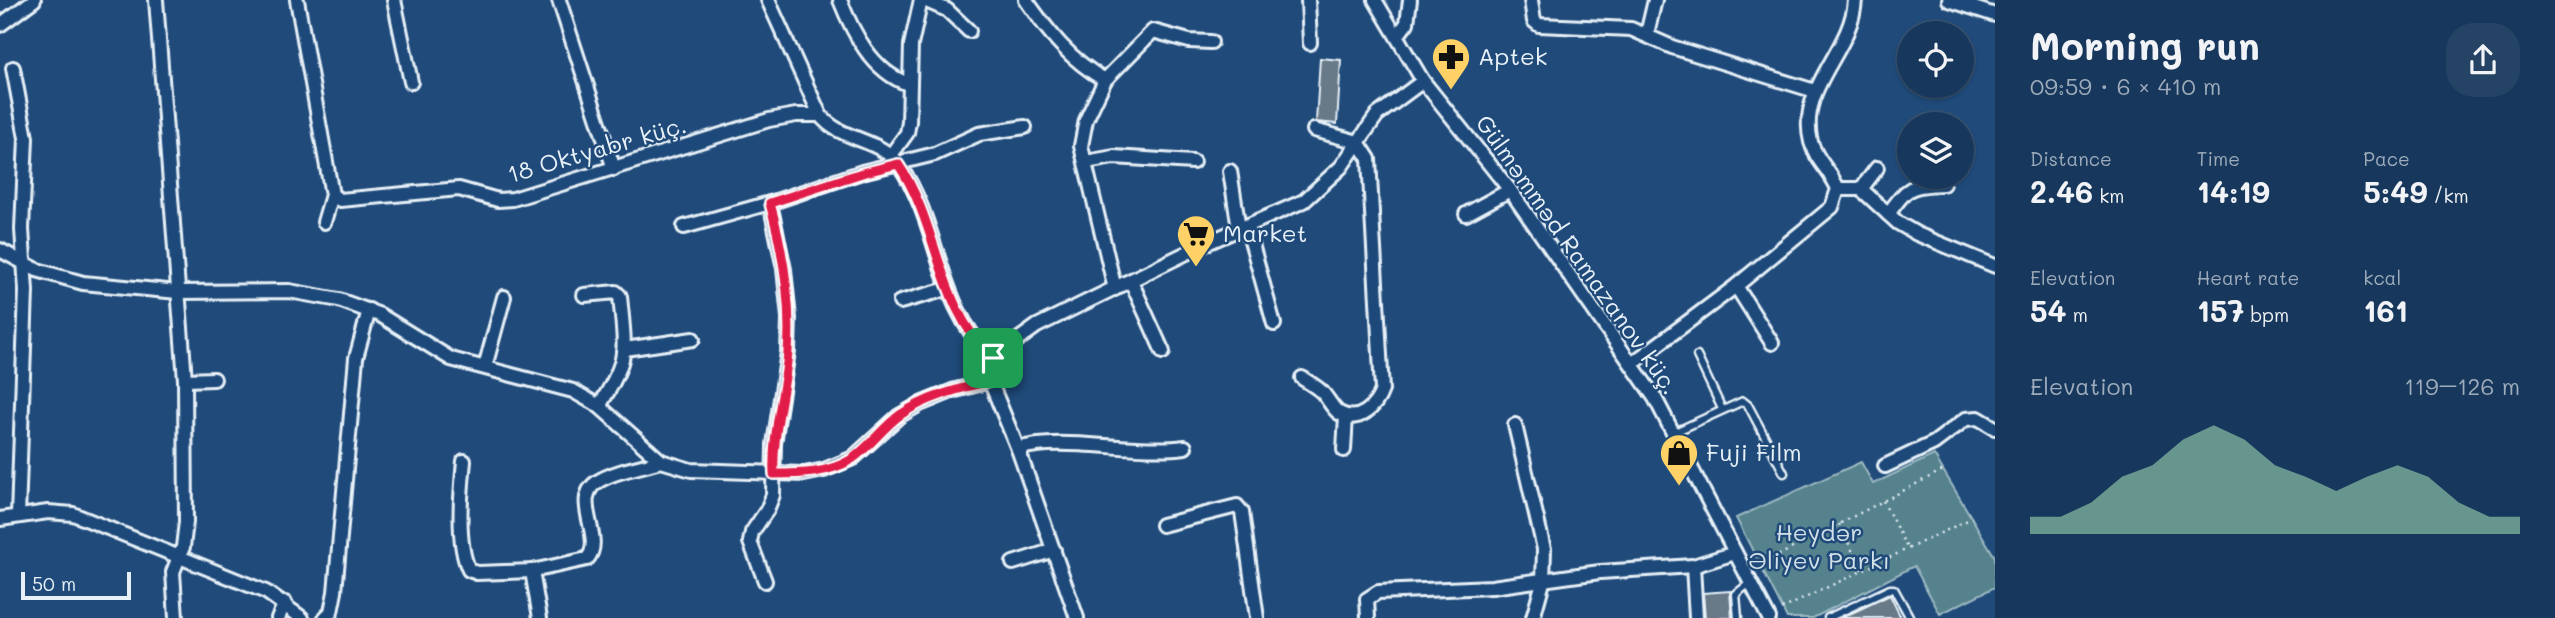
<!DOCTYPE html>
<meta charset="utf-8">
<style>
:root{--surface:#17385c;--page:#244365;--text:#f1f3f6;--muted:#9eacbb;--line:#365272;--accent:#8abfa5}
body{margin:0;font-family:Mali,sans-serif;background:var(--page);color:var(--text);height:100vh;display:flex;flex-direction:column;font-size:26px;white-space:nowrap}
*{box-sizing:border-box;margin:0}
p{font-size:23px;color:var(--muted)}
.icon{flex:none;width:38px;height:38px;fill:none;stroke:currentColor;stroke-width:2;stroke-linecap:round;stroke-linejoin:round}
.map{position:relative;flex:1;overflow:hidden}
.drawer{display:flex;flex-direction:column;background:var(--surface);width:560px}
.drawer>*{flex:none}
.fabs{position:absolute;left:1897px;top:21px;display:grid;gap:14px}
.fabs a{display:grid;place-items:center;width:77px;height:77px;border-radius:50%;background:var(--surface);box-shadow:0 2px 5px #0004,0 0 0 2px var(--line);font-size:35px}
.scale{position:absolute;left:21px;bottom:18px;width:110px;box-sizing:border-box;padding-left:7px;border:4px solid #e8f1f8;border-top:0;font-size:19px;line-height:24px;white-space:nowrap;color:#e8f1f8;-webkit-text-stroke:5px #1f4a7a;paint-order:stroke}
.pin{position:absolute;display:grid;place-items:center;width:60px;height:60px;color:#fff;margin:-30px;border-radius:14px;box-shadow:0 4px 10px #0006}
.round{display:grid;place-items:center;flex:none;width:74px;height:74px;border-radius:28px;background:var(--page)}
.headline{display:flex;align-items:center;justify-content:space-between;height:119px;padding:0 35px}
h1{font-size:38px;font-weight:700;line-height:52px}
.figures{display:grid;grid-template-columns:repeat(3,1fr);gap:10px;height:119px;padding:7px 35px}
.figures div{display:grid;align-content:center}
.figures b{font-size:30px;font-weight:700}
.figures small{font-size:19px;font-weight:400}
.figures p{font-size:19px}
.chart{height:196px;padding:14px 35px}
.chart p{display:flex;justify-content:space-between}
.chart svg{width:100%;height:126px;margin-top:7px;fill:var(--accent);opacity:.7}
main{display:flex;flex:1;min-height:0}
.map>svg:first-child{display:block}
.green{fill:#54828c;stroke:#9ebac2;stroke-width:2}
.building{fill:#677987;stroke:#e8f1f8;stroke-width:2}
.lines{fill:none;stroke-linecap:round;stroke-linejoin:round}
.service-casing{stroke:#e8f1f8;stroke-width:11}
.minor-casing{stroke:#e8f1f8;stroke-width:18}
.path{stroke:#e8f1f8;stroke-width:2.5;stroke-dasharray:2 5;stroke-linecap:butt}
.service{stroke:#1f4a7a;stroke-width:6}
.minor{stroke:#1f4a7a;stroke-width:12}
.route-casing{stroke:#fff;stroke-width:14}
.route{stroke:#e11d48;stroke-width:9}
.labels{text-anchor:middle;stroke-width:5;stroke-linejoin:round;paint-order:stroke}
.poi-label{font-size:24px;fill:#e8f1f8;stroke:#1f4a7a;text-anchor:start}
.street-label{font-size:24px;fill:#e8f1f8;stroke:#1f4a7a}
.park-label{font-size:24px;fill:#d2e0e8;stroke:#1f4a7a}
</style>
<main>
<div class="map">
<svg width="1995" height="618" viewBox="0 0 1995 618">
<rect width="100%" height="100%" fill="#1f4a7a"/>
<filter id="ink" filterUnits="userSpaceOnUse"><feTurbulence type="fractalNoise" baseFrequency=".0143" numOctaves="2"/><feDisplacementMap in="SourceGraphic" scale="14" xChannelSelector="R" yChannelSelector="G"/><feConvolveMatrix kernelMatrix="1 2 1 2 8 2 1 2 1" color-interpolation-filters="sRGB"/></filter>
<g filter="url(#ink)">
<polygon class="green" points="1934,455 1995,557 1995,587 1940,614 1914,566 1813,618 1787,618 1736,518 1861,462 1873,484"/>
<g class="building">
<polygon points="1320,58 1341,60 1337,124 1316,122"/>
<polygon points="1730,591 1732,618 1705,618 1703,593"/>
<polygon points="1890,595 1901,618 1841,618"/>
</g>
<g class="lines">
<g class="service-casing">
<g id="service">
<polyline points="1697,356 1722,409"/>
<polyline points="1675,432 1743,401 1748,405 1784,473"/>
<polyline points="1738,618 1736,594 1751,582"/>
<polyline points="1828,618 1890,589 1894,589 1909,616"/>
</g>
</g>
<g class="minor-casing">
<g id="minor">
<polyline points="156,0 185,380 186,522 183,547 173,572 176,618"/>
<polyline points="297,0 332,195 340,200 459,189 498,200 513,199 769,120 796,115 820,115"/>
<polyline points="394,0 411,82"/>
<polyline points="559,0 614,169"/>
<path d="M768,0L820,115C841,142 880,137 900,166C941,226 936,307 993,358"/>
<path d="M840,0C853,33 872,71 908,84"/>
<polyline points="924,0 947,10 969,31"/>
<path d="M1026,0C1049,33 1070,60 1105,80L1086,120L1081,146L1115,289"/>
<polyline points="1308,0 1310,43"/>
<polyline points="1375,0 1423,81 1510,190 1655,398 1769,618"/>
<polyline points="1531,0 1534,21 1539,25 1631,29 1672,47 1815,91"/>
<polyline points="1949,0 1995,15"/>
<polyline points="0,25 34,0"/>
<polyline points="1647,34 1655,0"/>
<polyline points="1398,35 1407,23 1410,0"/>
<polyline points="13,68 26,138 22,229 26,291 18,516"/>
<polyline points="1105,80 1153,31 1189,41 1211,42"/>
<polyline points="891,155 907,133 909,122 911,45 921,0"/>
<polyline points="1086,162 1114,157 1193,162"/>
<polyline points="1230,171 1239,229"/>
<polyline points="1838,189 1861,189 1898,223 1917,234 1995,266"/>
<polyline points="1861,189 1877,168"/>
<polyline points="1466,214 1510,190"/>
<path d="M1888,214C1908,187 1909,185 1943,184"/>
<polyline points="324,222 332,195"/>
<polyline points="1247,226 1274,324"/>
<polyline points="684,227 770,203"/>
<polyline points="0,250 37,270 83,283 178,292 289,291 339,300 380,315 451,359 573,391 599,406 661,461 691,470 804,474 824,470 853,458 899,416 920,404 952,391 990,381"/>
<polyline points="1131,281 1163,352"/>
<polyline points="1736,286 1772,343"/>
<path d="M584,295L616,292L620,296C625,351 630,358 599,406"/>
<polyline points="900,302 947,289"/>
<polyline points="625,349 693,339"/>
<path d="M1633,363L1736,286L1832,207L1838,189C1831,171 1816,161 1811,142C1797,87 1852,52 1855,0"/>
<polyline points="485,367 504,297"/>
<path d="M1302,378C1308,382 1315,386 1321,391C1328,398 1332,408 1339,413C1359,424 1376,407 1382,390L1369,159L1358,142L1314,130"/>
<polyline points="185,380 214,379"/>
<polyline points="1515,425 1544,549 1543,582 1533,618"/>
<path d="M1018,449C1060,435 1135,454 1185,447"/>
<polyline points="1344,450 1346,416"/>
<path d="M464,461C461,491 456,543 469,570L477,573L532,571L587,559C606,539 570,500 597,482C614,471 641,467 661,461"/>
<polyline points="1885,466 1934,443 1966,419 1978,418 1995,428"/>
<polyline points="0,519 48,512 73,514 266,592 302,618"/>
<polyline points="1162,525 1237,506 1242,512 1257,618"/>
<polyline points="1013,563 1054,550"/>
<polyline points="1693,566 1696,618"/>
<polyline points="532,571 540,618"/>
<polyline points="765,581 750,542 752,532 767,510 773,495 774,444 788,352 789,318 784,269 770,203 862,172 935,154 979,134 1025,127"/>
<polyline points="278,618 285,603"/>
<polyline points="325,618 331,612 335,592 356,358 369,310"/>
<polyline points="1077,618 1018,449 990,381 989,366 993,358 1037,326 1207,243 1304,201 1341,167 1377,115 1423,81"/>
<polyline points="1368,618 1367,599 1378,592 1492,587 1600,572 1693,566 1735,553"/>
</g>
</g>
<g class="path">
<polyline points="1883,501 1907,548"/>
<polyline points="1839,524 1862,570"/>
<polyline points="1760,565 1943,470"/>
<polyline points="1782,609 1972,518"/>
</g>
<use href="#service" class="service"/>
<use href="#minor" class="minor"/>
</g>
</g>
<g class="lines" filter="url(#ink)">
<g class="route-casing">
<path id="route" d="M898,164C940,225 936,307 993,358L989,366L990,381C958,389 926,397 900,415C882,428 870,447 852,459C828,474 800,474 774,474C772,432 785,393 788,352C792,302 783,251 770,203L862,173Z"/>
</g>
<use href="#route" class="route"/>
</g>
<defs>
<g id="pharmacy-pin" transform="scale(2.0125)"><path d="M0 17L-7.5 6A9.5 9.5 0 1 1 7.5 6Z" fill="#ffd166" stroke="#1f4a7a"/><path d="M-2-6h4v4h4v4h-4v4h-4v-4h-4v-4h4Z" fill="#111"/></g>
<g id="supermarket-pin" transform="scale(2.0125)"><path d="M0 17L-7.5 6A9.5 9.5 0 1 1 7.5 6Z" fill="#ffd166" stroke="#1f4a7a"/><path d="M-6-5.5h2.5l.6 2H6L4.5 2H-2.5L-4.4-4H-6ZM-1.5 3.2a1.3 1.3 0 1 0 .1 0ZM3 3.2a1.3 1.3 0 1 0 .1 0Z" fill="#111"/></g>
<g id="shop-pin" transform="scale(2.0125)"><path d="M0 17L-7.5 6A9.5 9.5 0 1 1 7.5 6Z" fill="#ffd166" stroke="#1f4a7a"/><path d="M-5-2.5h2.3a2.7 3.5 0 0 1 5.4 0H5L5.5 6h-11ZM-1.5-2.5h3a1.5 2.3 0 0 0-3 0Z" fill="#111"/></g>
</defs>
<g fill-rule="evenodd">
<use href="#pharmacy-pin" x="1451" y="57"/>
<use href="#supermarket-pin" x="1196" y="234"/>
<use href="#shop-pin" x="1679" y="453"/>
</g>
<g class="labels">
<g class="poi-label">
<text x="1478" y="65">Aptek</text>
<text x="1223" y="242">Market</text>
<text x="1706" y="461">Fuji Film</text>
</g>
<g class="street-label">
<text transform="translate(597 150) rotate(-16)" y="8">18 Oktyabr küç.</text>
<text transform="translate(1577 255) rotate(55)" y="8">Gülməmməd Ramazanov küç.</text>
</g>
<g class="park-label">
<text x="1819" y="541">Heydər<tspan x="1819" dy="28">Əliyev Parkı</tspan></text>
</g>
</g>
</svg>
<div class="fabs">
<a><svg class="icon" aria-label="locate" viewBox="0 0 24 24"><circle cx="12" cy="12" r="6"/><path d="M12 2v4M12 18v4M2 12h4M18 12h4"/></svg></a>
<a><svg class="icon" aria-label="layers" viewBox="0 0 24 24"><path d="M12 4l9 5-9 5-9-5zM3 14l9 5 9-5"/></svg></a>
</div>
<div class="scale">50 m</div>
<div class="pin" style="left:993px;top:358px;background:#1e9e55"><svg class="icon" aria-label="arrive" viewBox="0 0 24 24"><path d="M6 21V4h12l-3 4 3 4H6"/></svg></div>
</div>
<section class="drawer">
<div class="headline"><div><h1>Morning run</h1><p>09:59 · 6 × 410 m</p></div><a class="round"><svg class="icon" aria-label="share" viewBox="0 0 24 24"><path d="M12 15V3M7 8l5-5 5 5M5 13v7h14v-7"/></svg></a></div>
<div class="figures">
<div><p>Distance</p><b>2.46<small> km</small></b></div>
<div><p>Time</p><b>14:19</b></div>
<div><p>Pace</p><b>5:49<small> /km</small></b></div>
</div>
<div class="figures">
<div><p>Elevation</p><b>54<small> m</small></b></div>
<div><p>Heart rate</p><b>157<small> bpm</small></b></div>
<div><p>kcal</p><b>161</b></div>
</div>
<div class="chart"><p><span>Elevation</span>119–126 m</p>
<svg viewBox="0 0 160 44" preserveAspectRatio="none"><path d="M0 44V38L10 38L20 33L30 24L40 20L50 11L60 6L70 11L80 20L90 24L100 29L110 24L120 20L130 24L140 33L150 38L160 38V44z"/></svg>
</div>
</section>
</main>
